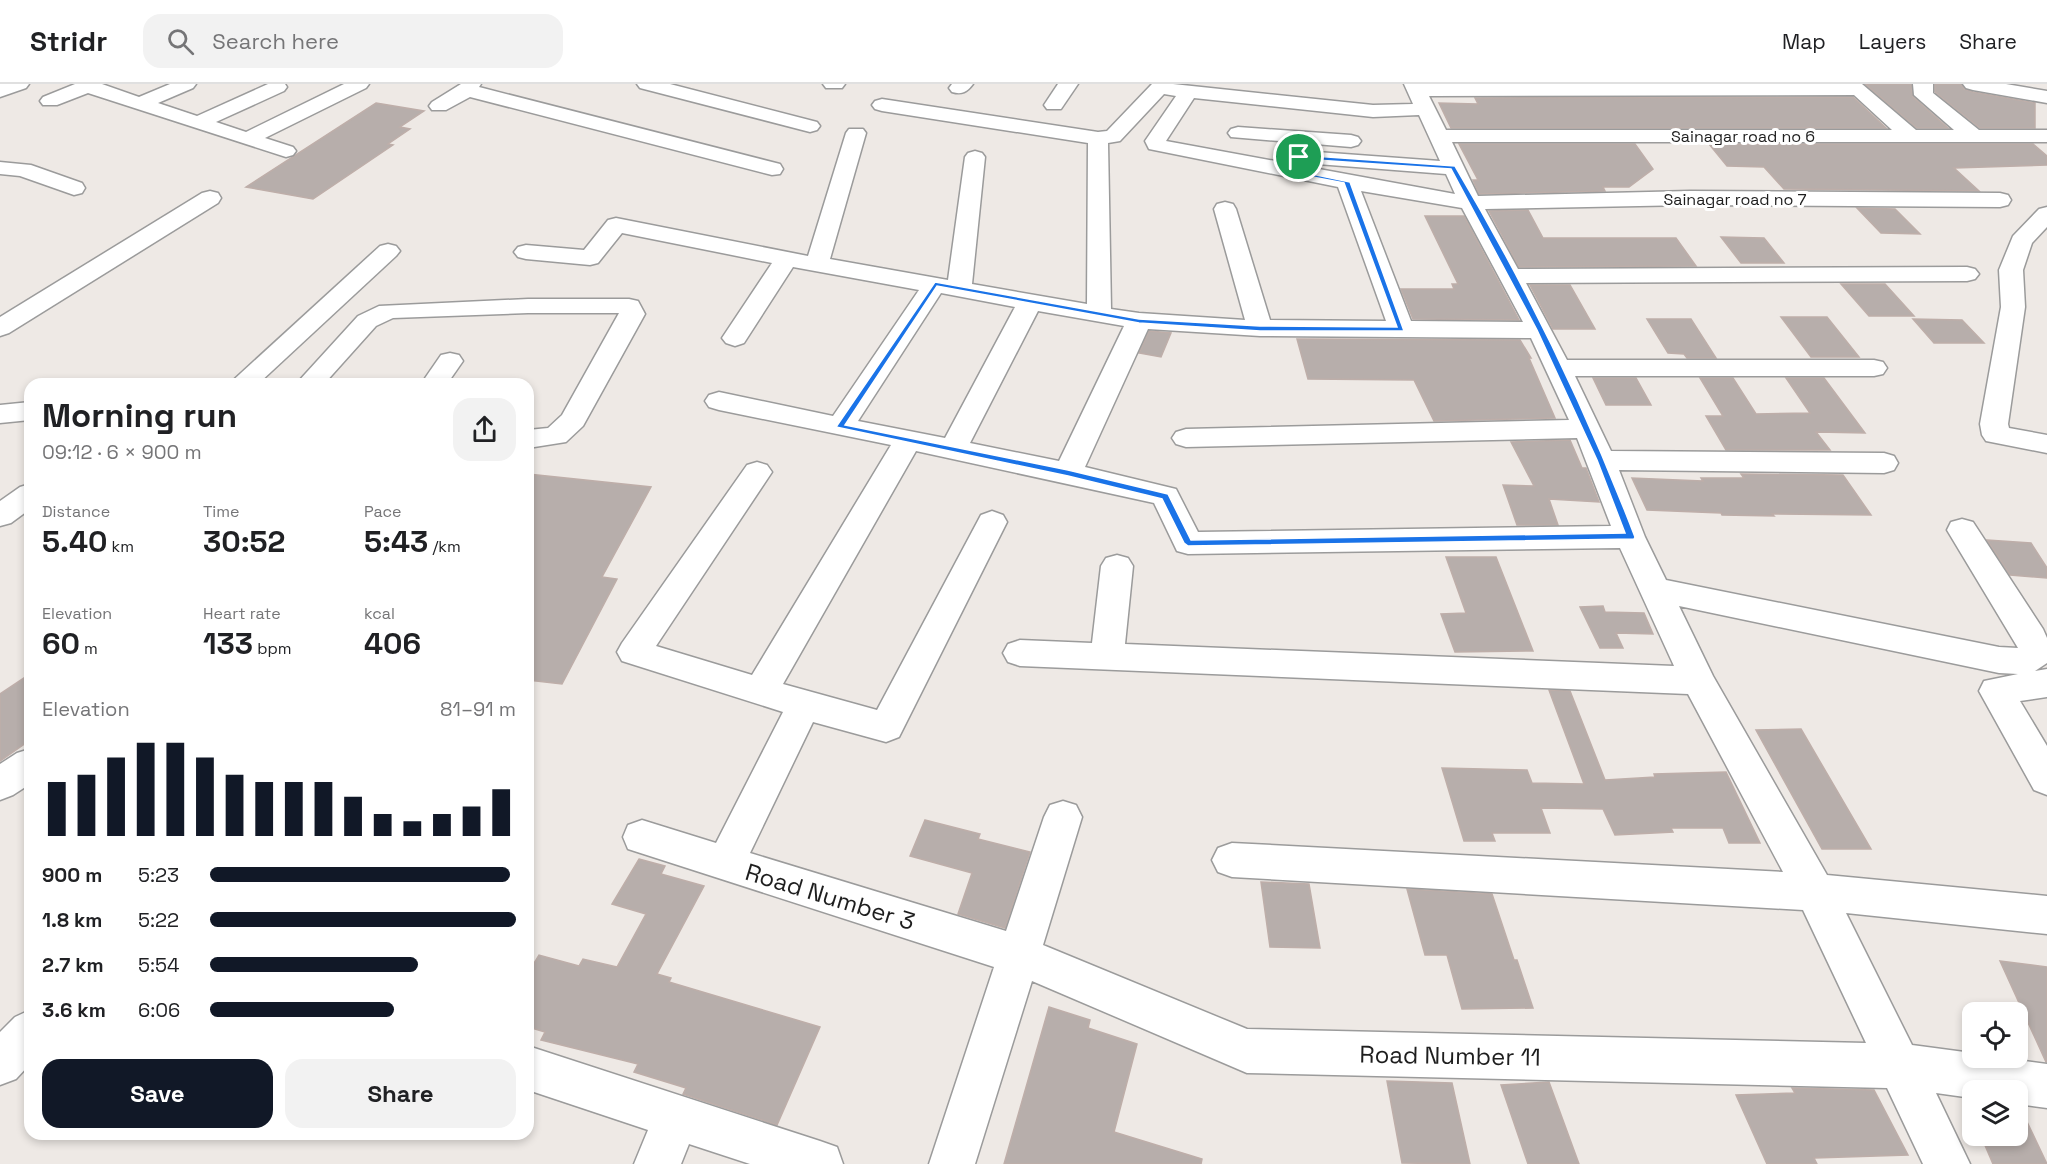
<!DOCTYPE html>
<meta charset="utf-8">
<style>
:root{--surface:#fff;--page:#f2f2f2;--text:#202124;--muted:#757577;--line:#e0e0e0;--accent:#111827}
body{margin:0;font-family:"Space Grotesk",sans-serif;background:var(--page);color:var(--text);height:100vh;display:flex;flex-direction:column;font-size:22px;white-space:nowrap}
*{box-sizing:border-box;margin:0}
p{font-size:20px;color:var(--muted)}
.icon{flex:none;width:33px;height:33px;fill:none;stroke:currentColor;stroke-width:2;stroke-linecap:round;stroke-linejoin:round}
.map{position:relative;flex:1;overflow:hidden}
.panel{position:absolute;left:24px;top:294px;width:510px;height:762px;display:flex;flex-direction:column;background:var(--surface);border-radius:18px;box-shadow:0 3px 9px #0003}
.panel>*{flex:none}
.tools{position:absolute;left:1962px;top:918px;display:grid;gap:12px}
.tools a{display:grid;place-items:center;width:66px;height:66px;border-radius:12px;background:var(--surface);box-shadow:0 3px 9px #0003;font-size:30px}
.pin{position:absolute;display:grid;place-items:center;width:51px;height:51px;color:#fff;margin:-26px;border:3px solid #fff;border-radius:50%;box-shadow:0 2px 6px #0007}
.round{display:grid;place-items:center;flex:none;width:63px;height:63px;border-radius:18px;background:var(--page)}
.overview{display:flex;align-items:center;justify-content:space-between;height:102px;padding:0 18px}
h1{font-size:33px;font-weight:600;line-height:45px}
.figures{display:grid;grid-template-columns:repeat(3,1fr);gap:9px;height:102px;padding:6px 18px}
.figures div{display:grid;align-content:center}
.figures b{font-size:30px;font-weight:600}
.figures small{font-size:16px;font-weight:400}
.figures p{font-size:16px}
.chart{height:168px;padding:12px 18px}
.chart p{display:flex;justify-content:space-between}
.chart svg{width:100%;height:108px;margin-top:6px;stroke:var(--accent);stroke-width:6}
.action{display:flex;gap:12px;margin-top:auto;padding:12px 18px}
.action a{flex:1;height:69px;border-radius:18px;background:var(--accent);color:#fff;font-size:24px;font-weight:600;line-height:69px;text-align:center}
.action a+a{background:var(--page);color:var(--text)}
ul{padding:0 18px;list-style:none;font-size:20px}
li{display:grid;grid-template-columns:96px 72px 1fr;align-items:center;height:45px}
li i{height:15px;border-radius:8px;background:var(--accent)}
header{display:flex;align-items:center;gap:36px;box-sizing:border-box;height:84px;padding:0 30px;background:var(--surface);border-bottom:2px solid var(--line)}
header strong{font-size:28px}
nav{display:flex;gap:33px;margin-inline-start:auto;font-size:21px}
.search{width:420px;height:54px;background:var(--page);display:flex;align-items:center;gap:15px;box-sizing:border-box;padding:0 21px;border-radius:18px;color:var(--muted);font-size:22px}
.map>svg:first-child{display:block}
.building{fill:#b7aeab;stroke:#beaea9;stroke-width:1.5}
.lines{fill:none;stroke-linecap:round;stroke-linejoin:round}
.minor-casing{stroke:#9b9b9b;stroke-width:3}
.minor{fill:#fff;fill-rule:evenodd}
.route{fill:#1a73e8;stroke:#fff;stroke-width:1.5;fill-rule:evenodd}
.labels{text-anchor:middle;stroke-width:6;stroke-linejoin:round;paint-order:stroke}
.far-street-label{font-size:16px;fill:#1e1e1e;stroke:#fff}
.near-street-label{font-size:24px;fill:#1e1e1e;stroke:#fff}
</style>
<header>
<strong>Stridr</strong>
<div class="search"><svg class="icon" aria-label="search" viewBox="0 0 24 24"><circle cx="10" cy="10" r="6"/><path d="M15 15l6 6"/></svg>Search here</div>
<nav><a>Map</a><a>Layers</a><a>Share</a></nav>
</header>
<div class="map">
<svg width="2047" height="1080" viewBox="0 0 2047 1080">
<rect width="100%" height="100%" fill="#eee9e5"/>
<g class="building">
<polygon points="1865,0 1911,0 1913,13 1948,44 1917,44"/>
<polygon points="1935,0 1961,0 1964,5 1973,8 2035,19 2035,44 1980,44 1935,8"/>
<polygon points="1853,13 1886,44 1451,44 1439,19 1478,20 1475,14"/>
<polygon points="376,19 424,27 400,43 410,45 388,60 393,61 313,115 246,103"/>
<polygon points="1459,60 1635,60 1653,85 1629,103 1603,103 1605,107 1479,110 1473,96 1478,96"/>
<polygon points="1709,60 2033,60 2047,72 2047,81 1954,84 1979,107 1784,105 1764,83 1727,82"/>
<polygon points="1857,124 1895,125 1920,150 1881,149"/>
<polygon points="1528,126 1543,154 1676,154 1696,182 1519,183 1489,127"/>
<polygon points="1425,132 1464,132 1519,236 1413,235 1401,205 1454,205 1452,200 1458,200"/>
<polygon points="1721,153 1764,154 1784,179 1741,179"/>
<polygon points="1841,200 1885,200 1914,232 1869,232"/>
<polygon points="1530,201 1570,201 1595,245 1553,245"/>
<polygon points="1781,233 1827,233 1859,273 1811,273"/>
<polygon points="1647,235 1691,235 1716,274 1687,274 1684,270 1668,269"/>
<polygon points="1913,235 1962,236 1984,259 1934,259"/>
<polygon points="1149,247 1171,249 1161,273 1139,269"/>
<polygon points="1297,255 1520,256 1531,274 1529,274 1555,334 1434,337 1414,296 1308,295"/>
<polygon points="1593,294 1636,294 1651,321 1606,321"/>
<polygon points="1700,294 1733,294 1756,330 1810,329 1786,294 1824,294 1865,349 1816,348 1830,366 1726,366 1706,332 1723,332"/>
<polygon points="1570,356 1582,384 1586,384 1599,418 1549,415 1558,441 1517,441 1503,401 1534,402 1511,358"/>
<polygon points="528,390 651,403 602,493 617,495 562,600 528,596"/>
<polygon points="1741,390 1843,391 1871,431 1772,430 1774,432 1722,431 1721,429 1647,426 1632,394 1703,397 1701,394 1744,394"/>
<polygon points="1987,456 2031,459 2047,484 2047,494 2010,491"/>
<polygon points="1446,473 1496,473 1533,567 1455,568 1441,530 1466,529"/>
<polygon points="1603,522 1605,528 1644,529 1653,550 1616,549 1623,564 1600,564 1580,523"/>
<polygon points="30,590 30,656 0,677 0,610"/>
<polygon points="1549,606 1570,607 1605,696 1655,693 1654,690 1726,688 1760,759 1729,759 1723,744 1671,744 1673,748 1615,751 1603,725 1541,724 1550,749 1492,749 1495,757 1464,757 1442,684 1527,686 1532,699 1584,700"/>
<polygon points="1801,645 1871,765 1822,765 1756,646"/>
<polygon points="925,736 980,750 978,755 1030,768 1005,844 958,830 972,789 910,772"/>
<polygon points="639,775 665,782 661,790 704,802 657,890 671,894 669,898 820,943 777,1041 683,1010 686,1004 634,988 638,980 541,956 545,948 528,943 528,889 539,871 579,882 583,875 617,883 646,830 612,820"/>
<polygon points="1261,798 1309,800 1320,864 1270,863"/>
<polygon points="1407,805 1492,810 1514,876 1517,876 1533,924 1462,925 1447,871 1425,871"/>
<polygon points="2000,877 2047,883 2047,978 2046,978"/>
<polygon points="1049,923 1090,936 1088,944 1137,960 1114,1048 1202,1075 1201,1080 1004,1080"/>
<polygon points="1387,997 1452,999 1470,1080 1402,1079"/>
<polygon points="1549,998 1579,1080 1528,1080 1501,1001"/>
<polygon points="1792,1004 1874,1006 1908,1071 1814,1074 1817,1080 1767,1080 1736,1011 1795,1009"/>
<polygon points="2018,1022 2020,1023 2047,1080 1993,1080 1981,1052 2018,1052"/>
</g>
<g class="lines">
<g class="minor-casing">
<g id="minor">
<polygon points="0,0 29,0 26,4 0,13"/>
<polygon points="75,0 102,0 139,13 170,0 196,0 193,4 158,19 197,32 268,0 285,0 287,3 284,7 216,38 246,48 344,0 369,0 366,4 265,54 293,63 296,67 293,71 286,73 88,9 57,21 43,21 40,17 43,13"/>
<polygon points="461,0 481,0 479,3 780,80 783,85 780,90 772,91 470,13 446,26 432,26 429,22 432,18"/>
<polygon points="637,0 670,0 817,38 820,42 817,46 810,48 640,4"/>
<polygon points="823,0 845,0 842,4 826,4"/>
<path d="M952,0H973C967,8 962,11 952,8L949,4Z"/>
<polygon points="1058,0 1078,0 1061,25 1047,25 1044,21"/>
<path d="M1152,0H1173L1373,21L1413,20L1404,0H1862L1916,46H1954L1914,11L1913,0H1933V9L1979,46H2047V58H1452L1478,112L1690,107L2000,109L2008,111L2011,116L2008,121L2000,123L1690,121L1485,125L1518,185L1967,183L1975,185L1979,190L1975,195L1967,197L1526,199L1567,276H1874L1883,278L1887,284L1883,290L1874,292H1575L1611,367L1884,369L1894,372L1898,379L1894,386L1884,389L1619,386L1645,453L1666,496L1999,563L2018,564L1947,446L1951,438L1962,435L1973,438L2043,545L2047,554V579L2035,587L2047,585V613L2020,617L2047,662V711L2034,706L1979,607L1984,597L2018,590L1999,589L1679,522L1713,592L1827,791L2047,812V850L1846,829L1912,961L1972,969V974H2002L2047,980V1024L2018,1020V1006H1972V1014L1936,1009L1970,1080H1923L1887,1004L1247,989L1032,897L975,1080H929L994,883L628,765L623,753L628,741L642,736L716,759L783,628L622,577L617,568L622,559L747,381L757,378L767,381L772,388L656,562L752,591L891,361L719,326L709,323L705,317L709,311L719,308L833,332L919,206L793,183L744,259L735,262L726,259L722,254L772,179L622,149L598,179L590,181L526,175L518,173L514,168L518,163L526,161L584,166L608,136L616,134L808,172L846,49L849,45H863L866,49L830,175L948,196L965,73L968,69L975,67L982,69L985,73L972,200L1087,220L1088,59L882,27L875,25L872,21L875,17L882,15L1098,48L1107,47ZM1164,10L1176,12L1145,57L1149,65L1338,103L1386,237L1270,236L1236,125L1233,120L1225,118L1217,120L1214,125L1245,236L1139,229L1111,225L1108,59L1120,57ZM1854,11L1892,46H1446L1429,12ZM1194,14L1373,33L1419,31L1440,77L1317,68L1310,70L1306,74L1310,78L1317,80L1446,90L1455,110L1166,57ZM1361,107L1462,124L1523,238L1411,237ZM941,209L1015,223L945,354L858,337ZM1038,227L1124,242L1059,377L970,359ZM1148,245L1260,252L1531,254L1569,336L1186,345L1176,348L1172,354L1176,360L1186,363L1577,354L1611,442L1198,448L1176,405L1085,383ZM916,367L1154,419L1177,467L1188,470L1620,464L1674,582L1125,560L1133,482L1128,474L1117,471L1106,474L1101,482L1092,559L1020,556L1008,560L1003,569L1008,578L1020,582L1688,610L1783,788L1232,759L1218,764L1212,776L1218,788L1232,793L1803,826L1866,959L1247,945L1043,861L1082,733L1076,721L1063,717L1050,721L1044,733L1006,847L750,769L813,638L886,658L899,653L1007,438L1003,431L992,427L981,431L877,626L783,600Z"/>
<polygon points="1963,0 2006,0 2047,7 2047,19 1973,6 1966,4"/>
<polygon points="1238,43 1351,51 1358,53 1361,57 1358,61 1351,63 1231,53 1228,49 1231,45"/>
<polygon points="0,78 31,81 82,99 85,104 82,109 74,111 20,92 0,90"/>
<polygon points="210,107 218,109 221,114 218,119 9,249 0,252 0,233 202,109"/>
<polygon points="2047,123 2047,143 2032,159 2023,186 2025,223 2008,340 2009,344 2047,351 2047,369 1986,357 1982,351 1980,340 2001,223 1999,186 2013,152 2039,125"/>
<polygon points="388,160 396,162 400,167 396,172 258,300 229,300 380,162"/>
<polygon points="528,215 629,215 638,217 645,230 583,342 566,358 528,364 528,346 548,344 562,331 619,229 528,229 393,234 376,242 324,300 296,300 358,232 379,222"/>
<polygon points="450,269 459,271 463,277 447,300 421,300 441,271"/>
<polygon points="30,318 30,336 0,339 0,321"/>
<polygon points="30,400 30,425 11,439 0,442 0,417 20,403"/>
<polygon points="30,665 30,700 13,711 0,716 0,680 17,669"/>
<polygon points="30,926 30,980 16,995 0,1001 0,948 15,933"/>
<polygon points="528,962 820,1057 837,1063 843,1080 750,1080 689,1060 681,1080 634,1080 648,1046 528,1006"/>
</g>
</g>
<use href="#minor" class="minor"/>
</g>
<path class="route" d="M1299,71L1455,82C1525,200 1586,325 1635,453L1634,455L1188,462L1184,459L1162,415L1068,392L836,343L935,198L1139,235L1260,242L1397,243L1344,99L1291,89L1296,73ZM1301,75L1451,85L1537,246L1597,376L1625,449L1191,456L1168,410L1068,386L845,341L937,202L1139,239L1260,247H1404L1350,98L1297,87Z"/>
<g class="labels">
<g class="far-street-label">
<text x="1743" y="58">Sainagar road no 6</text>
<text x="1735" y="121">Sainagar road no 7</text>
</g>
<g class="near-street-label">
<text transform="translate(830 813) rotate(17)" y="8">Road Number 3</text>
<text transform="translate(1450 972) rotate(1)" y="8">Road Number 11</text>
</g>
</g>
</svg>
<div class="tools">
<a><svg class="icon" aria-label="locate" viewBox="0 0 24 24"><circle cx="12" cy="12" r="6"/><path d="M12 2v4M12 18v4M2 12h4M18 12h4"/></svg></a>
<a><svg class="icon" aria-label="layers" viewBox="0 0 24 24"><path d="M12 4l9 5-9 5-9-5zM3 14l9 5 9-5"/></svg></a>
</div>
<div class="pin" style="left:1299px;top:73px;background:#1e9e55"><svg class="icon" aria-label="arrive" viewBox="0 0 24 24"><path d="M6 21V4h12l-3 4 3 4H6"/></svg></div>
<section class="panel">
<div class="overview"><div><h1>Morning run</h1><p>09:12 · 6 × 900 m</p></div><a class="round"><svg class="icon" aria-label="share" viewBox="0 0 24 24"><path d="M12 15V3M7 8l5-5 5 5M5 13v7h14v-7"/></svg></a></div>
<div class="figures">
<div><p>Distance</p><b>5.40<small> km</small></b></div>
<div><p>Time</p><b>30:52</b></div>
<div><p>Pace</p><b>5:43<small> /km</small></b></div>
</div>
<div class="figures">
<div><p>Elevation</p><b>60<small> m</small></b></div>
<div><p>Heart rate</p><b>133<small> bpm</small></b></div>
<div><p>kcal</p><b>406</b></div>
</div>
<div class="chart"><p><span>Elevation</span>81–91 m</p>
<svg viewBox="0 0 160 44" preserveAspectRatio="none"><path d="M5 44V22M15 44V19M25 44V12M35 44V6M45 44V6M55 44V12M65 44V19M75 44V22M85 44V22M95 44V22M105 44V28M115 44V35M125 44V38M135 44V35M145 44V32M155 44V25"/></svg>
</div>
<ul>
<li><b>900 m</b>5:23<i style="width:98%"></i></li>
<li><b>1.8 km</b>5:22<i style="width:100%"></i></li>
<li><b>2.7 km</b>5:54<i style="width:68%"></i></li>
<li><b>3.6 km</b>6:06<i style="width:60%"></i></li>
</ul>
<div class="action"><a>Save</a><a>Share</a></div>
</section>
</div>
